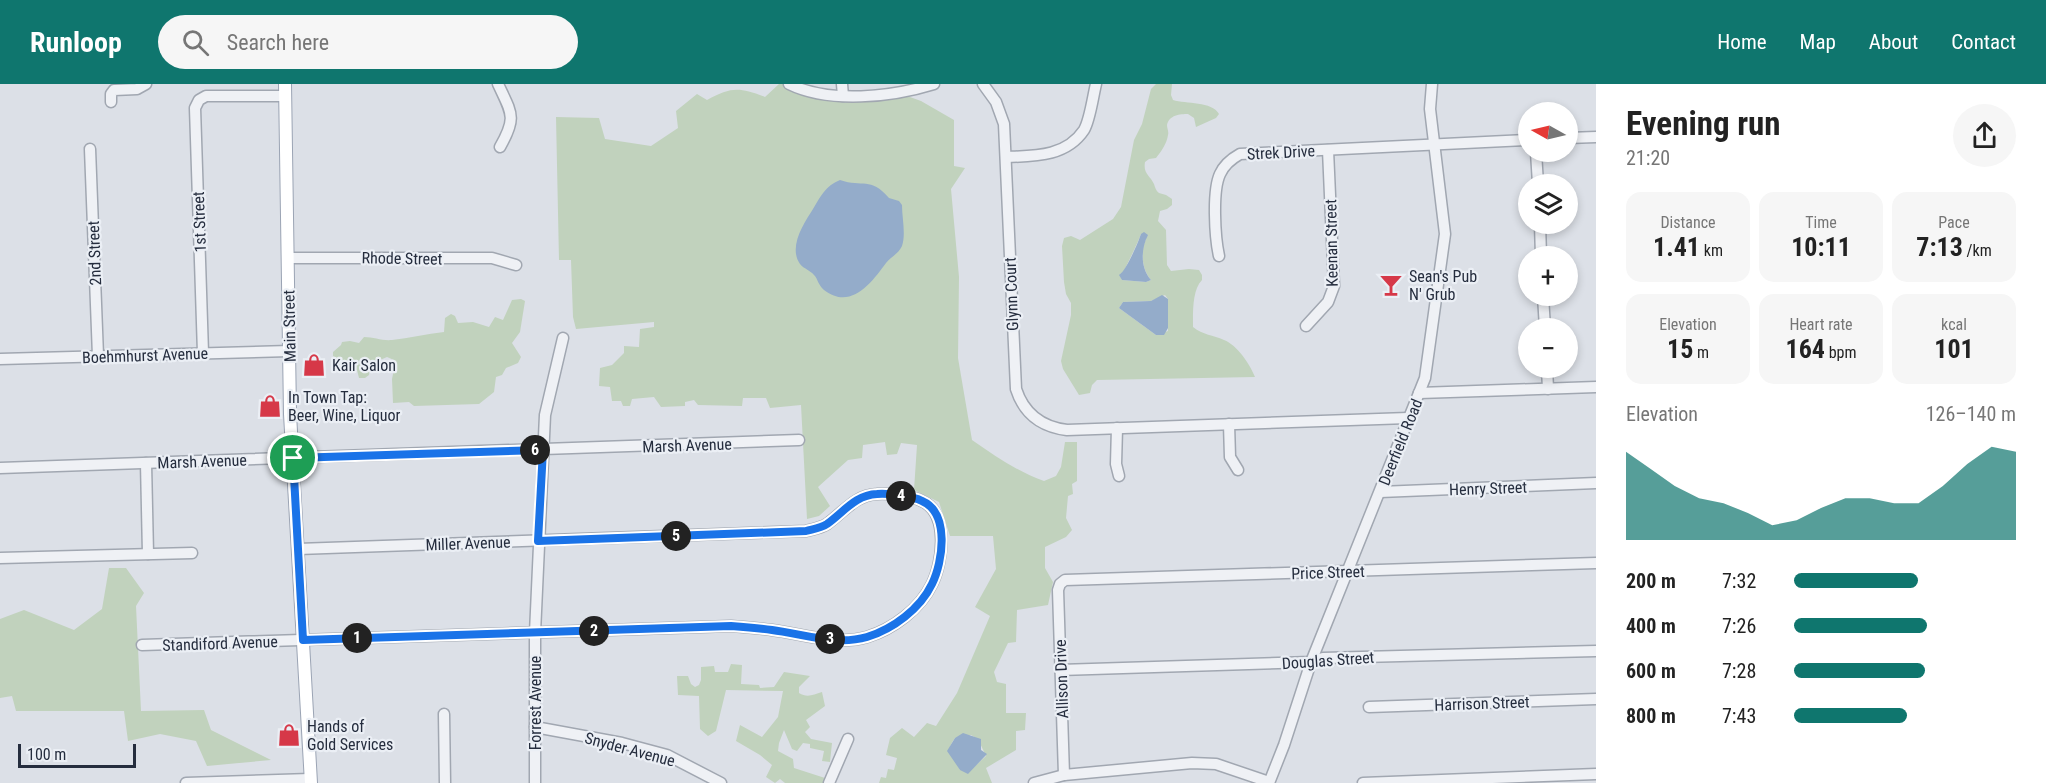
<!DOCTYPE html>
<meta charset="utf-8">
<style>
:root{--surface:#fff;--page:#f6f6f6;--text:#222;--muted:#767676;--accent:#0f766e}
body{margin:0;font-family:"Roboto Condensed",sans-serif;background:var(--page);color:var(--text);height:100vh;display:flex;flex-direction:column;font-size:22px;white-space:nowrap}
*{box-sizing:border-box;margin:0}
p{font-size:20px;color:var(--muted)}
.icon{flex:none;width:33px;height:33px;fill:none;stroke:currentColor;stroke-width:2;stroke-linecap:round;stroke-linejoin:round}
.map{position:relative;flex:1;overflow:hidden}
.panel{display:flex;flex-direction:column;background:var(--surface);width:450px}
.panel>*{flex:none}
.needle{width:39px;rotate:278deg}
.buttons{position:absolute;left:1518px;top:18px;display:grid;gap:12px}
.buttons a{display:grid;place-items:center;width:60px;height:60px;border-radius:50%;background:var(--surface);box-shadow:0 3px 9px #0003;font-size:30px}
.scale{position:absolute;left:18px;bottom:15px;width:118px;box-sizing:border-box;padding-left:6px;border:3px solid #252d3e;border-top:0;font-size:16px;line-height:21px;white-space:nowrap;color:#252d3e;-webkit-text-stroke:4px #ebeff5;paint-order:stroke}
.pin{position:absolute;display:grid;place-items:center;width:51px;height:51px;color:#fff;margin:-26px;border:3px solid #fff;border-radius:50%;box-shadow:0 2px 6px #0007}
.km{position:absolute;width:30px;height:30px;margin:-15px;border-radius:50%;background:#222;color:#fff;font-size:16px;line-height:30px;text-align:center}
.round{display:grid;place-items:center;flex:none;width:63px;height:63px;border-radius:32px;background:var(--page)}
.head{display:flex;align-items:center;justify-content:space-between;height:102px;padding:0 30px}
h1{font-size:33px;font-weight:700;line-height:45px}
.metrics{display:grid;grid-template-columns:repeat(3,1fr);gap:9px;height:102px;padding:6px 30px}
.metrics div{display:grid;align-content:center;border-radius:15px;background:var(--page);text-align:center}
.metrics b{font-size:26px;font-weight:700}
.metrics small{font-size:16px;font-weight:400}
.metrics p{font-size:16px}
.chart{height:168px;padding:12px 30px}
.chart p{display:flex;justify-content:space-between}
.chart svg{width:100%;height:108px;margin-top:6px;fill:var(--accent);opacity:.7}
ul{padding:0 30px;list-style:none;font-size:20px}
li{display:grid;grid-template-columns:96px 72px 1fr;align-items:center;height:45px}
li i{height:15px;border-radius:8px;background:var(--accent)}
header{display:flex;align-items:center;gap:36px;box-sizing:border-box;height:84px;padding:0 30px;background:var(--accent);color:#fff}
header strong{font-size:28px}
nav{display:flex;gap:33px;margin-inline-start:auto;font-size:21px}
.search{width:420px;height:54px;background:var(--page);display:flex;align-items:center;gap:15px;box-sizing:border-box;padding:0 21px;border-radius:33px;color:var(--muted);font-size:22px}
main{display:flex;flex:1;min-height:0}
.map>svg:first-child{display:block}
.green{fill:#c1d2bd;fill-rule:evenodd}
.water{fill:#94acca}
.lines{fill:none;stroke-linecap:round;stroke-linejoin:round}
.minor-casing{stroke:#a1a7b1;stroke-width:13}
.major-casing{stroke:#9ba4b4;stroke-width:14}
.minor{stroke:#eff1f5;stroke-width:10}
.major{stroke:#fff;stroke-width:12}
.route-casing{stroke:#fff;stroke-width:12}
.route{stroke:#1a73e8;stroke-width:8}
.labels{text-anchor:middle;stroke-width:4.5;stroke-linejoin:round;paint-order:stroke}
.street-label{font-size:16px;fill:#252d3e;stroke:#ebeff5}
.poi-label{font-size:16px;fill:#252d3e;stroke:#ebeff5;text-anchor:start}
</style>
<header>
<strong>Runloop</strong>
<div class="search"><svg class="icon" aria-label="search" viewBox="0 0 24 24"><circle cx="10" cy="10" r="6"/><path d="M15 15l6 6"/></svg>Search here</div>
<nav><a>Home</a><a>Map</a><a>About</a><a>Contact</a></nav>
</header>
<main>
<div class="map">
<svg width="1596" height="699" viewBox="0 0 1596 699">
<rect width="100%" height="100%" fill="#dce0e7"/>
<g class="green">
<path d="M779,0H789L804,7L896,8L921,17L954,36V82L965,84L951,105L959,193L958,274L972,356C995,372 1018,388 1044,397L1056,392L1061,383L1065,358H1077V397L1072,400L1073,410L1068,412L1066,434L1072,446L1066,453L1045,463V484L1053,498L1048,521L1017,526L1016,558L1008,559L994,588L997,598L1006,600V629H1026L1025,646L1016,647V666L986,684L992,699H879L881,693L886,694L888,685L894,686L897,674L886,671L890,654L902,644L914,653L927,639L936,642L957,609L990,532L975,523L996,485L993,452H950L939,418L914,406L917,361L901,359L897,370L887,371L885,358L863,361L862,374L848,376L818,403L830,422L819,432L807,435L801,321L770,324L766,314H743L742,322L698,321L694,316L685,318V322L661,323L654,313L632,315L630,322H623L621,317H612L610,303L599,302L600,284L612,281L624,269V262L639,263L640,245L654,243V238L576,245L573,233L571,176H559L556,33L599,34L605,55L651,62L678,44L676,27L697,10L707,16C731,3 739,3 765,13ZM971,651L978,655L986,672L974,683L960,686C954,671 943,671 955,654Z"/>
<path d="M1156,0H1172L1171,11L1173,16C1186,20 1212,17 1219,30L1216,34L1196,43L1194,34L1188,30C1180,30 1169,31 1167,41C1167,44 1169,48 1168,51C1167,59 1161,68 1156,74L1149,75L1145,78C1143,90 1150,91 1154,100C1155,103 1156,107 1159,109L1166,111L1172,115V121L1167,125L1160,127L1158,137L1166,146L1167,181L1171,187L1189,185L1199,186L1202,191V196C1192,206 1193,229 1193,243C1203,251 1213,251 1224,256C1237,261 1250,280 1255,293L1097,296L1092,301L1090,309L1079,311L1063,285L1061,277L1071,231V219L1066,210L1064,198L1062,162L1064,154L1071,152L1080,156L1113,135L1121,123L1134,56L1142,40L1151,5ZM1141,150L1146,155C1140,167 1142,186 1151,196L1146,198L1122,196L1120,190L1123,189C1129,176 1136,163 1141,150ZM1165,211L1168,215V247L1156,251L1119,224L1123,218L1151,217Z"/>
<path d="M521,215L525,217L520,248L512,259L521,273L518,279L506,284L502,291L496,293L494,308L479,320L414,322L409,318L393,319L392,295L394,285V276L387,273L380,276L377,282L370,284L369,291L365,294H359L357,286L336,287V275L333,272V268L341,261L342,258L350,257L359,259L364,253C374,253 382,257 392,256C409,254 427,250 444,248L445,234L451,230L455,232L458,239L473,238L489,243L495,233L503,236L512,216Z"/>
<polygon points="109,484 126,484 144,509 136,522 141,627 204,626 211,646 271,676 207,682 196,657 160,650 128,657 124,627 16,627 12,612 0,614 0,535 24,526 74,546 102,525"/>
<path d="M731,580L742,581L741,600L759,601L760,604L774,603L784,588L810,592L799,603V609C807,614 813,611 822,608L825,622L806,636L810,643L805,648L811,655L832,659L830,678L822,677L824,667L810,664V660L803,659L797,667L792,665L784,646L779,659L778,667L793,675L794,684L825,694L824,699H785L780,695L775,699L766,693L772,681L760,671L736,657L740,641L762,653L778,633L783,607L726,606L716,647L708,652L700,645L699,612L678,611L677,592H688L691,600L695,603L699,601L701,596V583L714,582L715,588H728Z"/>
</g>
<g class="water">
<path d="M840,96C863,104 870,92 889,114L899,117L902,121C902,134 906,150 902,162C899,169 891,173 886,179C872,198 851,227 824,206C818,201 818,195 814,191C810,186 804,185 800,180C788,163 804,139 813,125C821,112 825,102 840,96Z"/>
<path d="M1144,148L1148,151C1141,164 1140,184 1151,196L1146,198L1122,196L1119,191C1126,187 1138,159 1141,150Z"/>
<polygon points="1162,211 1168,215 1168,244 1164,251 1156,251 1119,224 1123,218 1151,217"/>
<polygon points="963,649 981,655 981,666 987,670 968,690 960,686 947,667 955,654"/>
</g>
<g class="lines">
<g class="minor-casing">
<g id="minor">
<path d="M498,0C512,30 517,33 500,63"/>
<path d="M789,0C830,20 892,13 934,0"/>
<polyline points="842,0 843,12"/>
<path d="M983,0L996,18L1004,40L1016,305C1024,330 1042,343 1067,346L1408,334"/>
<polyline points="111,18 111,10 114,6 137,5 146,0"/>
<polyline points="1568,54 1596,53"/>
<polyline points="90,65 98,272"/>
<polyline points="1536,68 1538,100"/>
<path d="M1006,73C1034,72 1066,73 1084,46C1090,36 1093,12 1096,0"/>
<polyline points="1540,140 1541,172"/>
<path d="M1219,172C1215,154 1212,107 1220,90C1224,81 1231,75 1240,70L1528,56"/>
<polyline points="288,174 492,174 516,181"/>
<polyline points="1543,212 1545,244"/>
<polyline points="1306,242 1328,218 1334,202 1328,66"/>
<polyline points="203,269 195,24 199,16 206,12 285,12"/>
<polyline points="0,275 289,267"/>
<polyline points="1547,284 1548,305"/>
<polyline points="1419,309 1596,303"/>
<polyline points="1229,340 1230,373 1238,386"/>
<polyline points="1117,344 1116,380 1119,392"/>
<polyline points="146,379 148,470"/>
<polyline points="0,384 799,356"/>
<polyline points="1380,408 1596,399"/>
<polyline points="0,474 192,469"/>
<path d="M142,561L731,542C745,543 758,544 772,546C803,550 836,562 867,553C893,545 920,525 932,500C943,478 949,429 922,417C913,412 887,409 877,410C855,411 844,428 827,440C821,444 813,445 806,447L298,465"/>
<polyline points="1060,586 1311,578 1323,574 1596,567"/>
<polyline points="1369,623 1596,615"/>
<polyline points="444,630 445,699"/>
<polyline points="535,643 622,659 667,671 721,699"/>
<polyline points="1064,691 1058,506 1060,500 1065,496 1596,479"/>
<polyline points="186,699 310,695"/>
<polyline points="535,699 535,549 545,331 563,254"/>
<polyline points="829,699 848,655"/>
<polyline points="1034,699 1064,691 1192,679 1216,680 1269,698"/>
<polyline points="1269,699 1284,661 1311,578 1425,294 1445,150 1430,25 1432,0"/>
<polyline points="1363,699 1596,690"/>
</g>
</g>
<g class="major-casing">
<polyline id="major" points="285,0 290,330 311,699"/>
</g>
<use href="#minor" class="minor"/>
<use href="#major" class="major"/>
</g>
<g class="lines">
<g class="route-casing">
<path id="route" d="M543,366L538,457L806,447C813,445 821,444 827,440C844,428 855,411 877,410C887,409 913,412 922,417C950,429 943,478 932,500C920,525 893,545 867,553C836,562 803,550 772,546C758,544 745,543 731,542L303,556L293,374Z"/>
</g>
<use href="#route" class="route"/>
</g>
<defs>
<g id="bar-bare" transform="scale(1.8)"><path d="M-6-5H6L.8 .8V4.5H3.5V6h-7V4.5H-.8V.8Z" fill="#d63848" stroke="#ebeff5" stroke-width="2.5" paint-order="stroke"/></g>
<g id="shop-bare" transform="scale(1.8)"><path d="M-5-2.5h2.3a2.7 3.5 0 0 1 5.4 0H5L5.5 6h-11ZM-1.5-2.5h3a1.5 2.3 0 0 0-3 0Z" fill="#d63848" stroke="#ebeff5" stroke-width="2.5" paint-order="stroke"/></g>
</defs>
<g fill-rule="evenodd">
<use href="#bar-bare" x="1391" y="201"/>
<use href="#shop-bare" x="314" y="281"/>
<use href="#shop-bare" x="270" y="322"/>
<use href="#shop-bare" x="289" y="651"/>
</g>
<g class="labels">
<g class="street-label">
<text transform="translate(1281 68) rotate(-3)" y="6">Strek Drive</text>
<text transform="translate(199 138) rotate(-92)" y="6">1st Street</text>
<text transform="translate(1331 159) rotate(-91)" y="6">Keenan Street</text>
<text transform="translate(94 169) rotate(-92)" y="6">2nd Street</text>
<text transform="translate(402 174) rotate(1)" y="6">Rhode Street</text>
<text transform="translate(1011 210) rotate(-92)" y="6">Glynn Court</text>
<text transform="translate(289 242) rotate(-91)" y="6">Main Street</text>
<text transform="translate(145 271) rotate(-2)" y="6">Boehmhurst Avenue</text>
<text transform="translate(1400 358) rotate(-68)" y="6">Deerfield Road</text>
<text transform="translate(687 361) rotate(-2)" y="6">Marsh Avenue</text>
<text transform="translate(202 377) rotate(-2)" y="6">Marsh Avenue</text>
<text transform="translate(1488 404) rotate(-2)" y="6">Henry Street</text>
<text transform="translate(468 459) rotate(-2)" y="6">Miller Avenue</text>
<text transform="translate(1328 488) rotate(-2)" y="6">Price Street</text>
<text transform="translate(220 559) rotate(-2)" y="6">Standiford Avenue</text>
<text transform="translate(1328 576) rotate(-4)" y="6">Douglas Street</text>
<text transform="translate(1061 595) rotate(-92)" y="6">Allison Drive</text>
<text transform="translate(535 619) rotate(-90)" y="6">Forrest Avenue</text>
<text transform="translate(1482 619) rotate(-2)" y="6">Harrison Street</text>
<text transform="translate(630 665) rotate(15)" y="6">Snyder Avenue</text>
</g>
<g class="poi-label">
<text x="1409" y="198">Sean's Pub<tspan x="1409" dy="18">N' Grub</tspan></text>
<text x="332" y="287">Kair Salon</text>
<text x="288" y="319">In Town Tap:<tspan x="288" dy="18">Beer, Wine, Liquor</tspan></text>
<text x="307" y="648">Hands of<tspan x="307" dy="18">Gold Services</tspan></text>
</g>
</g>
</svg>
<div class="buttons">
<a><svg class="needle" viewBox="-14 -14 28 28"><path d="M0-13l5 13h-10z" fill="#e53935"/><path d="M0 13l5-13h-10z" fill="#767676"/></svg></a>
<a><svg class="icon" aria-label="layers" viewBox="0 0 24 24"><path d="M12 4l9 5-9 5-9-5zM3 14l9 5 9-5"/></svg></a>
<a>+</a>
<a>−</a>
</div>
<div class="scale">100 m</div>
<div class="pin" style="left:293px;top:374px;background:#1e9e55"><svg class="icon" aria-label="arrive" viewBox="0 0 24 24"><path d="M6 21V4h12l-3 4 3 4H6"/></svg></div>
<b class="km" style="left:357px;top:554px">1</b>
<b class="km" style="left:594px;top:547px">2</b>
<b class="km" style="left:830px;top:555px">3</b>
<b class="km" style="left:901px;top:412px">4</b>
<b class="km" style="left:676px;top:452px">5</b>
<b class="km" style="left:535px;top:366px">6</b>
</div>
<section class="panel">
<div class="head"><div><h1>Evening run</h1><p>21:20</p></div><a class="round"><svg class="icon" aria-label="share" viewBox="0 0 24 24"><path d="M12 15V3M7 8l5-5 5 5M5 13v7h14v-7"/></svg></a></div>
<div class="metrics">
<div><p>Distance</p><b>1.41<small> km</small></b></div>
<div><p>Time</p><b>10:11</b></div>
<div><p>Pace</p><b>7:13<small> /km</small></b></div>
</div>
<div class="metrics">
<div><p>Elevation</p><b>15<small> m</small></b></div>
<div><p>Heart rate</p><b>164<small> bpm</small></b></div>
<div><p>kcal</p><b>101</b></div>
</div>
<div class="chart"><p><span>Elevation</span>126–140 m</p>
<svg viewBox="0 0 160 44" preserveAspectRatio="none"><path d="M0 44V8L10 15L20 22L30 27L40 29L50 33L60 38L70 36L80 31L90 27L100 27L110 29L120 29L130 22L140 13L150 6L160 8V44z"/></svg>
</div>
<ul>
<li><b>200 m</b>7:32<i style="width:56%"></i></li>
<li><b>400 m</b>7:26<i style="width:60%"></i></li>
<li><b>600 m</b>7:28<i style="width:59%"></i></li>
<li><b>800 m</b>7:43<i style="width:51%"></i></li>
</ul>
</section>
</main>
